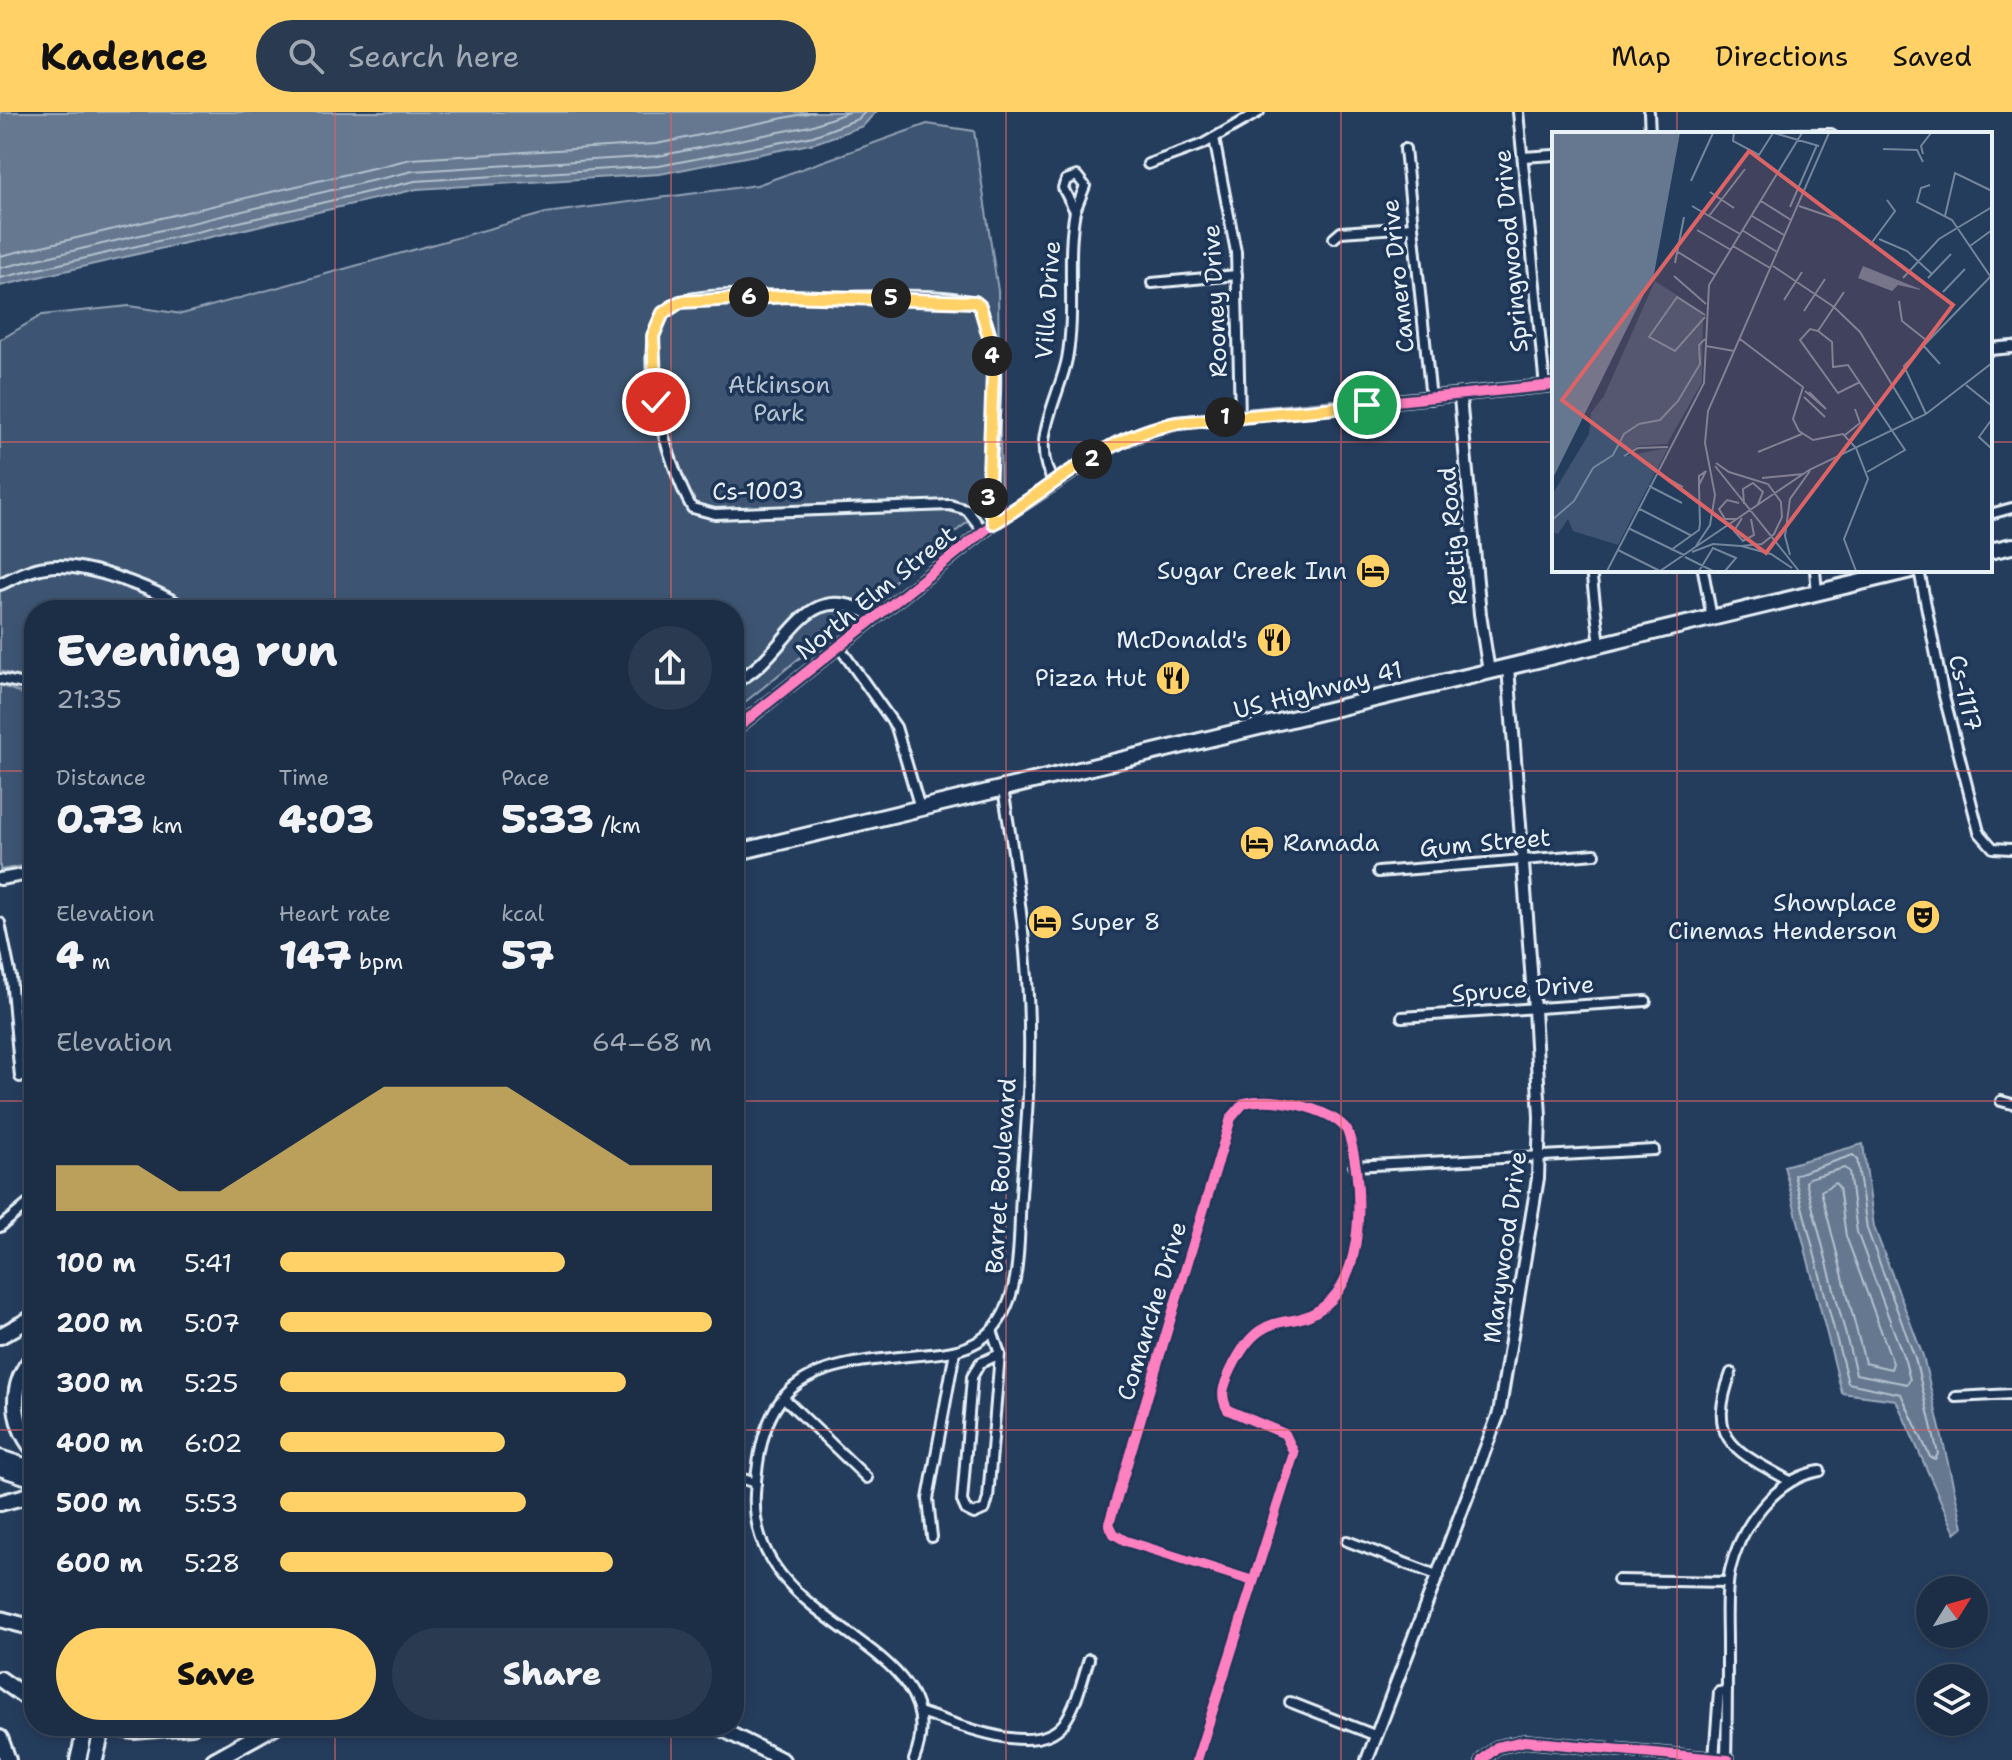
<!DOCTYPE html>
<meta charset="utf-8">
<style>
:root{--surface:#1c2e46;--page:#293a51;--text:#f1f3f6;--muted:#a0a8b3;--line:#3a4a5f;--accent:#ffd166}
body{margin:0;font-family:"Shantell Sans",sans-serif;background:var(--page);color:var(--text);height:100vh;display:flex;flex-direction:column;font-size:30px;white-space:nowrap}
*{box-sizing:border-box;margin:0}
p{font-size:26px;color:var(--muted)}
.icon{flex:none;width:44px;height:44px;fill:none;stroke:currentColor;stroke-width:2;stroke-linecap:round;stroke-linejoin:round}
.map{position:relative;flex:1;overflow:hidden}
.sheet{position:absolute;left:24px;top:488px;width:720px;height:1136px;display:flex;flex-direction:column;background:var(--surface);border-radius:32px;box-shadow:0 4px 12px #0003,0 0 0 2px var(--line)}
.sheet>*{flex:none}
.needle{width:52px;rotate:53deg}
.fabs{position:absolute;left:1916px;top:1464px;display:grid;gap:16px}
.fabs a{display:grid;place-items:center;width:72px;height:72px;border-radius:50%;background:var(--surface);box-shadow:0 4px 12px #0003,0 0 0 2px var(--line);font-size:40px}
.pin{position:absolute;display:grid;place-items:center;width:68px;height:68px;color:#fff;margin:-34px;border:4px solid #fff;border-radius:50%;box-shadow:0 2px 8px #0007}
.km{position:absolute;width:40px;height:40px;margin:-20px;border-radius:50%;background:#222;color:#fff;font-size:22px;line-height:40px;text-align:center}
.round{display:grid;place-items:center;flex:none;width:84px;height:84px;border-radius:42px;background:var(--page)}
.summary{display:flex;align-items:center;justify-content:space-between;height:136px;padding:0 32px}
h1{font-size:44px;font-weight:800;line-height:60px}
.stats{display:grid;grid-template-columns:repeat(3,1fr);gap:12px;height:136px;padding:8px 32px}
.stats div{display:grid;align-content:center}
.stats b{font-size:40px;font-weight:800}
.stats small{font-size:22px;font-weight:400}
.stats p{font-size:22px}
.chart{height:224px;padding:16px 32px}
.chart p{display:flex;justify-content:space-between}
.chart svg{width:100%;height:144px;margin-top:8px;fill:var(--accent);opacity:.7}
.cta{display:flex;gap:16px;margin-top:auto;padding:16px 32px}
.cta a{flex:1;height:92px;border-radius:48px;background:var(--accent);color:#111;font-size:32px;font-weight:800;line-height:92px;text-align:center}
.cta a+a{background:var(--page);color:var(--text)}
ul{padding:0 32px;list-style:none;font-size:26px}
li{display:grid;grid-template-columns:128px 96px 1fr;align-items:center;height:60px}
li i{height:20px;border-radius:10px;background:var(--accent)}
header{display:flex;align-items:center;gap:48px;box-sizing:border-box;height:112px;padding:0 40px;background:var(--accent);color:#111}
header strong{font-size:38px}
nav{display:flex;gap:44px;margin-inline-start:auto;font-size:28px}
.search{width:560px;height:72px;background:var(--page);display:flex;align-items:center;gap:20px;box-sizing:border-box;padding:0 28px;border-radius:44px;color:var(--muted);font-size:30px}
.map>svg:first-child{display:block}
.green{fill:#3e5472;stroke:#93a2b5;stroke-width:2}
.water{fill:#657890;stroke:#99a8ba;stroke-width:2}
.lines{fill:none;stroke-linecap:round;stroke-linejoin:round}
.shore{stroke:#b4c1ce;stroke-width:2}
.minor-casing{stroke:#e8f1f8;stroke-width:14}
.tertiary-casing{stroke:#e8f1f8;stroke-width:16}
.primary-casing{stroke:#e8f1f8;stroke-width:18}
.trunk-casing{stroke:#e8f1f8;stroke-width:20}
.minor{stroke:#1d3557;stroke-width:8}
.tertiary{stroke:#1d3557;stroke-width:10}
.primary{stroke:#1d3557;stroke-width:12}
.trunk{stroke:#1d3557;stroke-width:14}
.trunk-bridge-casing{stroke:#e8f1f8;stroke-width:20;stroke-linecap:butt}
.trunk-bridge{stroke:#1d3557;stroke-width:14}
.cycleway-casing{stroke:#1d3557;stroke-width:15}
.cycleway{stroke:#ff80c0;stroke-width:10}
.route-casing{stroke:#fff;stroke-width:16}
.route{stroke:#ffd166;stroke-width:10}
.grid{fill:none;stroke:#db6466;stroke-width:2;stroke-opacity:0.55}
.labels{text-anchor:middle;stroke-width:7;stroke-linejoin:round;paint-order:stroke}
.street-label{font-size:24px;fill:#e8f1f8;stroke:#1d3557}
.park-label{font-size:24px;fill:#b5c2d0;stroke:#1d3557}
.poi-label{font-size:24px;fill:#e8f1f8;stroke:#1d3557;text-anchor:end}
.inset-road{fill:none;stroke:#73859b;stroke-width:2}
.view{fill:#db6466;fill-opacity:0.15;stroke:#db6466;stroke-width:4}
.inset-edge{fill:none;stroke:#e8f1f8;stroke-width:4}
</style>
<header>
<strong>Kadence</strong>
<div class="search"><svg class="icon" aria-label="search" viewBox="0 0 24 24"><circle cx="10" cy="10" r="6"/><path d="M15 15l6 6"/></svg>Search here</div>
<nav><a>Map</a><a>Directions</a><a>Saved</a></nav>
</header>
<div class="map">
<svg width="2012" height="1648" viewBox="0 0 2012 1648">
<rect width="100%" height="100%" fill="#253d5d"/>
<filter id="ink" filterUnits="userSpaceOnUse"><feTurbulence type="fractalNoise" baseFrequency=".0125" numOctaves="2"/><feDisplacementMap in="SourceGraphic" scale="16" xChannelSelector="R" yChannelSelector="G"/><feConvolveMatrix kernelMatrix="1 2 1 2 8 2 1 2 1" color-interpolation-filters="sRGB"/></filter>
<g filter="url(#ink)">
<g class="green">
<polygon points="927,12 974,19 998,179 1001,383 734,599 734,498 34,498 34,569 0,559 0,228 42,203 129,194 182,202 546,101 757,73"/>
<polygon points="0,573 34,586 34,752 0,758"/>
</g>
<g class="water">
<polygon points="0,0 876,0 863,14 815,31 660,62 417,77 0,174"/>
<polygon points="1863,1032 1874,1115 1923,1244 1963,1415 1955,1421 1896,1288 1842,1281 1784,1054"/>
</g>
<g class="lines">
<g class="shore">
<polyline points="0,144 411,47 656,32 813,0"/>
<polyline points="0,156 413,59 658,44 810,14 849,0"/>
<polyline points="0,166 415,69 659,54 813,24 858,7 865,0"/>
<polygon points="1853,1043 1857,1047 1867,1117 1915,1246 1938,1342 1935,1347 1930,1345 1901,1282 1848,1271 1794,1063"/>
<polygon points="1844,1056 1849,1059 1857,1120 1905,1249 1910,1268 1907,1272 1856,1262 1806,1070 1809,1066"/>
<polygon points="1835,1071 1839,1075 1846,1124 1893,1251 1891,1257 1865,1251 1821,1079"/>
</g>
<g class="minor-casing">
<g id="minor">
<polyline points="1518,0 1545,275"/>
<polyline points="1649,0 1650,22"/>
<polyline points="1794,22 1831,22"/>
<polyline points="1214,26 1236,140 1240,304"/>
<polyline points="1405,37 1431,287"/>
<polyline points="1523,45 1554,43"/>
<polyline points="1148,52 1203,32 1259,0"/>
<polygon points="1077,64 1085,74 1075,99 1063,76 1066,68"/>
<polyline points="1334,126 1341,120 1412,115"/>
<polyline points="1152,171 1237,163"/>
<path d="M1055,371C1027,334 1059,287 1067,247C1076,199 1066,147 1075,99"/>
<polyline points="1990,402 2012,396"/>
<path d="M984,420L967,398L950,393L715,402L692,396C670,358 623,218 675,192C704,177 791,185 826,185C864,186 945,178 977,192C1015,245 980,348 994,411"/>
<polyline points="1591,458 1600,533"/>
<polyline points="1703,458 1712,506"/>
<polyline points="1815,458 1817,481"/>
<polyline points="1919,458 1944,584 1979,720 1993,736 2011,737"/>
<polyline points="840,536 896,615 920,696"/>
<polyline points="0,567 34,574"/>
<polyline points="1378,760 1595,742"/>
<polyline points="0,811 11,865 20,965"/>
<polyline points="1402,905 1646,889"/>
<polyline points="2001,989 2012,992"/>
<polyline points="1354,1054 1654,1038"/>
<polyline points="0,1115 34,1087"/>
<polyline points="992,1218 1000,1242 980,1251 972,1265 962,1389 966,1398 974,1402 985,1397 988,1386 1000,1242"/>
<path d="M1731,1261C1706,1329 1734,1338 1790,1369"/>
<polyline points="783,1285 867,1366"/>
<polyline points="1956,1285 2012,1282"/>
<polyline points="734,1364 756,1371"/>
<polyline points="932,1425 928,1387 955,1239"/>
<polyline points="1347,1429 1439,1464"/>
<polyline points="1618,1468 1728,1470"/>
<polyline points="1290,1590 1377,1624"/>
<path d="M919,1600C957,1611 1035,1648 1064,1611C1077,1593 1082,1568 1089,1547"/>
<polyline points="1714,1647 1719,1580 1727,1579"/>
<path d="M914,1648C961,1526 747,1521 755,1382C762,1260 812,1253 920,1243C946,1241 973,1239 992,1218C1023,1184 1018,1126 1021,1083C1024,1039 1029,994 1029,949C1031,859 1018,766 1003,677"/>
<path d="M1197,1648L1294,1341L1285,1322L1228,1298C1219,1283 1224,1273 1231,1258C1265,1186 1292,1227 1331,1188C1366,1153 1363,1061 1347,1018C1329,995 1272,984 1244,991L1231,1006L1109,1412L1114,1422L1126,1429L1253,1469"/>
<path d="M1726,1648C1727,1609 1727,1570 1727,1531C1727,1507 1725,1482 1730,1458C1740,1416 1775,1366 1820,1359"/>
</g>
</g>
<g class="tertiary-casing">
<g id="tertiary">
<polyline points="1990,237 2012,235"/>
<polyline points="1460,285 1480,502 1489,560"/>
<path d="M0,472C15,465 30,457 46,455C84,449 156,477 187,498"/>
<path d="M734,570C792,544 800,459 875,505"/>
<polyline points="734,618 994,411 1119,330 1177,311 1554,273"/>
<polyline points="0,767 34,761"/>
<polyline points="1367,1648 1499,1301 1538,1066 1540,1005 1534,897 1508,555"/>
<polyline points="1482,1648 1497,1635 1525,1629 1728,1648"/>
</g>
</g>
<g class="primary-casing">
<g id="primary">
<polyline points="0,1345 34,1356"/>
<polyline points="0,1357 34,1368"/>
<polyline points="715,1614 783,1648"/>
</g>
</g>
<g class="trunk-casing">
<g id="trunk">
<polyline points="1990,439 2012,434"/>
<polyline points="734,741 1911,458"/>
<polyline points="0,1224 34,1205"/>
<path d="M34,1244C9,1272 11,1310 34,1338"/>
<polyline points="0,1391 34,1382"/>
<polyline points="0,1507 34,1516"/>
<polyline points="0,1567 34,1591"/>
<polyline points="134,1619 192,1614"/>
<polyline points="0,1626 8,1648"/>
<polyline points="78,1648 86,1614"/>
<polyline points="95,1648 103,1614"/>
<polyline points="214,1648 275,1614"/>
</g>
</g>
<use href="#minor" class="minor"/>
<use href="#tertiary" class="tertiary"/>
<use href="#primary" class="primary"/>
<use href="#trunk" class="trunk"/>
<g class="trunk-bridge-casing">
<polyline id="trunk-bridge" points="100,1614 134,1619"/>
</g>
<use href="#trunk-bridge" class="trunk-bridge"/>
<g class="cycleway-casing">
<g id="cycleway">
<polyline points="734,618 994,411 1119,330 1177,311 1554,273"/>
<path d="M1197,1648L1294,1341L1285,1322L1228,1298C1219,1283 1224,1273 1231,1258C1265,1186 1292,1227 1331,1188C1366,1153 1363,1061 1347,1018C1329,995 1272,984 1244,991L1231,1006L1109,1412L1114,1422L1126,1429L1253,1469"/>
<polyline points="1482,1648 1497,1635 1525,1629 1728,1648"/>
</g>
</g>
<use href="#cycleway" class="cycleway"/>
</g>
</g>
<g class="lines" filter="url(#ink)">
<g class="route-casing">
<path id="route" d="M656,290L653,224L663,201L680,190L789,184L975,190L980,194L992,235L993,261L988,387L994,411C1052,375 1108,323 1177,311L1367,293"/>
</g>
<use href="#route" class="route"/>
</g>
<path class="grid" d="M335,0V498M671,0V498M1006,0V1648M1341,0V1648M1677,0V22M0,330H1554M1990,330H2012M1677,458V1648M0,659H34M734,659H2012M0,989H34M734,989H2012M0,1318H34M734,1318H2012M335,1614V1648M671,1614V1648"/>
<defs>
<g id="hotel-disc" transform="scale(1.8)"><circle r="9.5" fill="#ffd166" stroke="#1d3557"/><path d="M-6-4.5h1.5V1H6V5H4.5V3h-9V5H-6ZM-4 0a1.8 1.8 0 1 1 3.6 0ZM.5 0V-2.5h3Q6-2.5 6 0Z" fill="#111"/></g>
<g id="restaurant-disc" transform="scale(1.8)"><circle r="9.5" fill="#ffd166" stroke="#1d3557"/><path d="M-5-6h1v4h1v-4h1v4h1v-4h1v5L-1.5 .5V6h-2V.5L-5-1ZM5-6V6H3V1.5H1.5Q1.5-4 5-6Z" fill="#111"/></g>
<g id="theatre-disc" transform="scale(1.8)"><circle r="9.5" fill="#ffd166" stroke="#1d3557"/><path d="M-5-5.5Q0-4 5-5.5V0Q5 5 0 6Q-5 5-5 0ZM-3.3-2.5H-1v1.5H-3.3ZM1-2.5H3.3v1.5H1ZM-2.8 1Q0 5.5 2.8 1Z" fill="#111"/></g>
</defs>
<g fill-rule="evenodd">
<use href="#hotel-disc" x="1373" y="459"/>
<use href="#restaurant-disc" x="1274" y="528"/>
<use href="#restaurant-disc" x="1173" y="566"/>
<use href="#hotel-disc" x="1257" y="731"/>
<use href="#theatre-disc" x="1923" y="805"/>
<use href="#hotel-disc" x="1045" y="810"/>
</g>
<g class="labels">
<g class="street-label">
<text transform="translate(1511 139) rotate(-95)" y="8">Springwood Drive</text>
<text transform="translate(1398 164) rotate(-96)" y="8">Camero Drive</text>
<text transform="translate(1048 188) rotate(-86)" y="8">Villa Drive</text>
<text transform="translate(1215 189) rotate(-93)" y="8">Rooney Drive</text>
<text transform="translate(758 379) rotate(-1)" y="8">Cs-1003</text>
<text transform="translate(1453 424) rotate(-95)" y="8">Rettig Road</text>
<text transform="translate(876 481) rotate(-39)" y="8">North Elm Street</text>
<text transform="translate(1318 578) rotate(-14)" y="8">US Highway 41</text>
<text transform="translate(1965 581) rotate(77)" y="8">Cs-1117</text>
<text transform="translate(1485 731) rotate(-5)" y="8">Gum Street</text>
<text transform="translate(1523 877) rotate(-4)" y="8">Spruce Drive</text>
<text transform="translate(1001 1064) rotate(-86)" y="8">Barret Boulevard</text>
<text transform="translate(1505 1135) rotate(-82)" y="8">Marywood Drive</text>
<text transform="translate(1152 1199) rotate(-73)" y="8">Comanche Drive</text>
</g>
<g class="park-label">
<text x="779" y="281">Atkinson<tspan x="779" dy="28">Park</tspan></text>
</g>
<g class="poi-label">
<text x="1347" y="467">Sugar Creek Inn</text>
<text x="1248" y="536">McDonald's</text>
<text x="1147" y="574">Pizza Hut</text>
<text x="1283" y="739" text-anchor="start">Ramada</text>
<text x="1897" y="799">Showplace<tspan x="1897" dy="28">Cinemas Henderson</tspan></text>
<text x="1071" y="818" text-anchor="start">Super 8</text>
</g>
</g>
<g transform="translate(1552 20)">
<rect width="440" height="440" fill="#253d5d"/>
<path d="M103,149L151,180L150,250L115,312L86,314L73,324L116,316L66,413L21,399L16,387L6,402L0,400V363L37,302L39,281L52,264Z" fill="#3e5472"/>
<path d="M0,1H128L102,142L0,348ZM311,134L368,157V158L346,153L340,159L306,146Z" fill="#657890"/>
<path class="inset-road" d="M182,1L181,9L207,23L221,1M222,1L267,14M331,17L365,18L371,30M371,22L369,14L379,1M139,49L161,1M378,53L369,56L365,70L400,88L438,144M158,60L182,76M209,69L239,88M140,74L188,102M247,74L288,88M238,75L265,13M157,84L193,37M200,84L232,103M393,84L403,41L440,59M145,98L179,118M190,98L225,120M327,107L355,119L380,142M318,113L343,79L335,68M181,114L218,136M418,114L440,98M126,120L163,143M123,131L132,85M221,134L282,175L308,200L362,289M122,144L154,172M351,146L387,107L440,75M376,146L399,122M391,160L413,137M232,168L250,140M347,169L350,189L374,208M252,179L273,147M153,183L125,165L97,205L123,219L153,185M266,199L280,210L281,235L296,233L353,318L315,340M266,199L258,197L248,208L286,261L308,250M266,199L292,160M188,207L251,255L241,287L247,299L261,308L291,302L304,316L316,347L292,407L304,439M370,212L388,232M154,214L182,219M414,253L440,274M253,259L274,277M257,260L274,277M252,265L273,285M374,282L352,234L440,143M440,287L427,305L440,317M293,303L308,291L303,277M206,320L250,302M72,324L86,316L116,315M164,331L177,340L216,352L229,370L230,385L222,402L210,412L189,414M163,334L247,439M104,340L131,355M210,346L251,342M97,354L130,371M192,372L191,357L201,351L211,360L206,372M86,376L140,404M190,386L182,399L191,409L202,403L199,387M185,387H173L167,377L175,368L187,371M0,388L22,369L41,336L61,323L72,302L87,292L108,288L126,269L148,232L147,213L153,207M76,396L132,423M144,414L158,393L163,363L153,311L156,279L277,1M66,418L108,439M119,418L147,398L148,392L147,354V344L154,339L147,353M140,420L161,412L189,414L219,422L240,436M238,423L233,404L238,367L258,339M133,425L161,439M55,439L152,251L157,153L250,1M108,439L257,338L374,282L440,231M147,439L161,416L184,426L173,439"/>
<path class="view" d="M197,19L401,173L214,421L10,268Z"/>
<rect width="440" height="440" class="inset-edge"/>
</g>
</svg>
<div class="fabs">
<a><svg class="needle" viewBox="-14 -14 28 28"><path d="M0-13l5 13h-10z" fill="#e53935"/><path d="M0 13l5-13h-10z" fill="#a0a8b3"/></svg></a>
<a><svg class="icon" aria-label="layers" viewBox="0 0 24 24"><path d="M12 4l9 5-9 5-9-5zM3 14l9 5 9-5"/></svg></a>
</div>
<div class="pin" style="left:1367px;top:293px;background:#1e9e55"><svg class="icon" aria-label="arrive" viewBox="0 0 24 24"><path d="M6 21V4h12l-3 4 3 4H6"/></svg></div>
<div class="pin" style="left:656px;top:290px;background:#d93025"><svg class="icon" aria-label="check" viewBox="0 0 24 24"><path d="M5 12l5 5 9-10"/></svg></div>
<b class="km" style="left:1225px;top:305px">1</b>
<b class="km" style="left:1092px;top:347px">2</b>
<b class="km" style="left:988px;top:386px">3</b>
<b class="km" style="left:992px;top:244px">4</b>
<b class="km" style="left:891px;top:186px">5</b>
<b class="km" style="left:749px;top:185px">6</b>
<section class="sheet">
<div class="summary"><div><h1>Evening run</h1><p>21:35</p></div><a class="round"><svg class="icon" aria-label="share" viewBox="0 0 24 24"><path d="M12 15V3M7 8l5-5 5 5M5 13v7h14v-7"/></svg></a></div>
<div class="stats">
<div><p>Distance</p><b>0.73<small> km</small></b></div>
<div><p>Time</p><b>4:03</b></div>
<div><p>Pace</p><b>5:33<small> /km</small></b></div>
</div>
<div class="stats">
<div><p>Elevation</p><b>4<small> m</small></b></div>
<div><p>Heart rate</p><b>147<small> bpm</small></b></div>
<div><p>kcal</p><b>57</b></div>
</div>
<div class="chart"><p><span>Elevation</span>64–68 m</p>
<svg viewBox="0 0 160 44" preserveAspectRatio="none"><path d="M0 44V30L10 30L20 30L30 38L40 38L50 30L60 22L70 14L80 6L90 6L100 6L110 6L120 14L130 22L140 30L150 30L160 30V44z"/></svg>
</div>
<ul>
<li><b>100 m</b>5:41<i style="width:66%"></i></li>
<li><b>200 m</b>5:07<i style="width:100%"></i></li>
<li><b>300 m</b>5:25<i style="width:80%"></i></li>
<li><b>400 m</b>6:02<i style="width:52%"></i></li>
<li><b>500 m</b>5:53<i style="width:57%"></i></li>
<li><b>600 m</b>5:28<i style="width:77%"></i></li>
</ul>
<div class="cta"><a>Save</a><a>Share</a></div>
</section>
</div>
